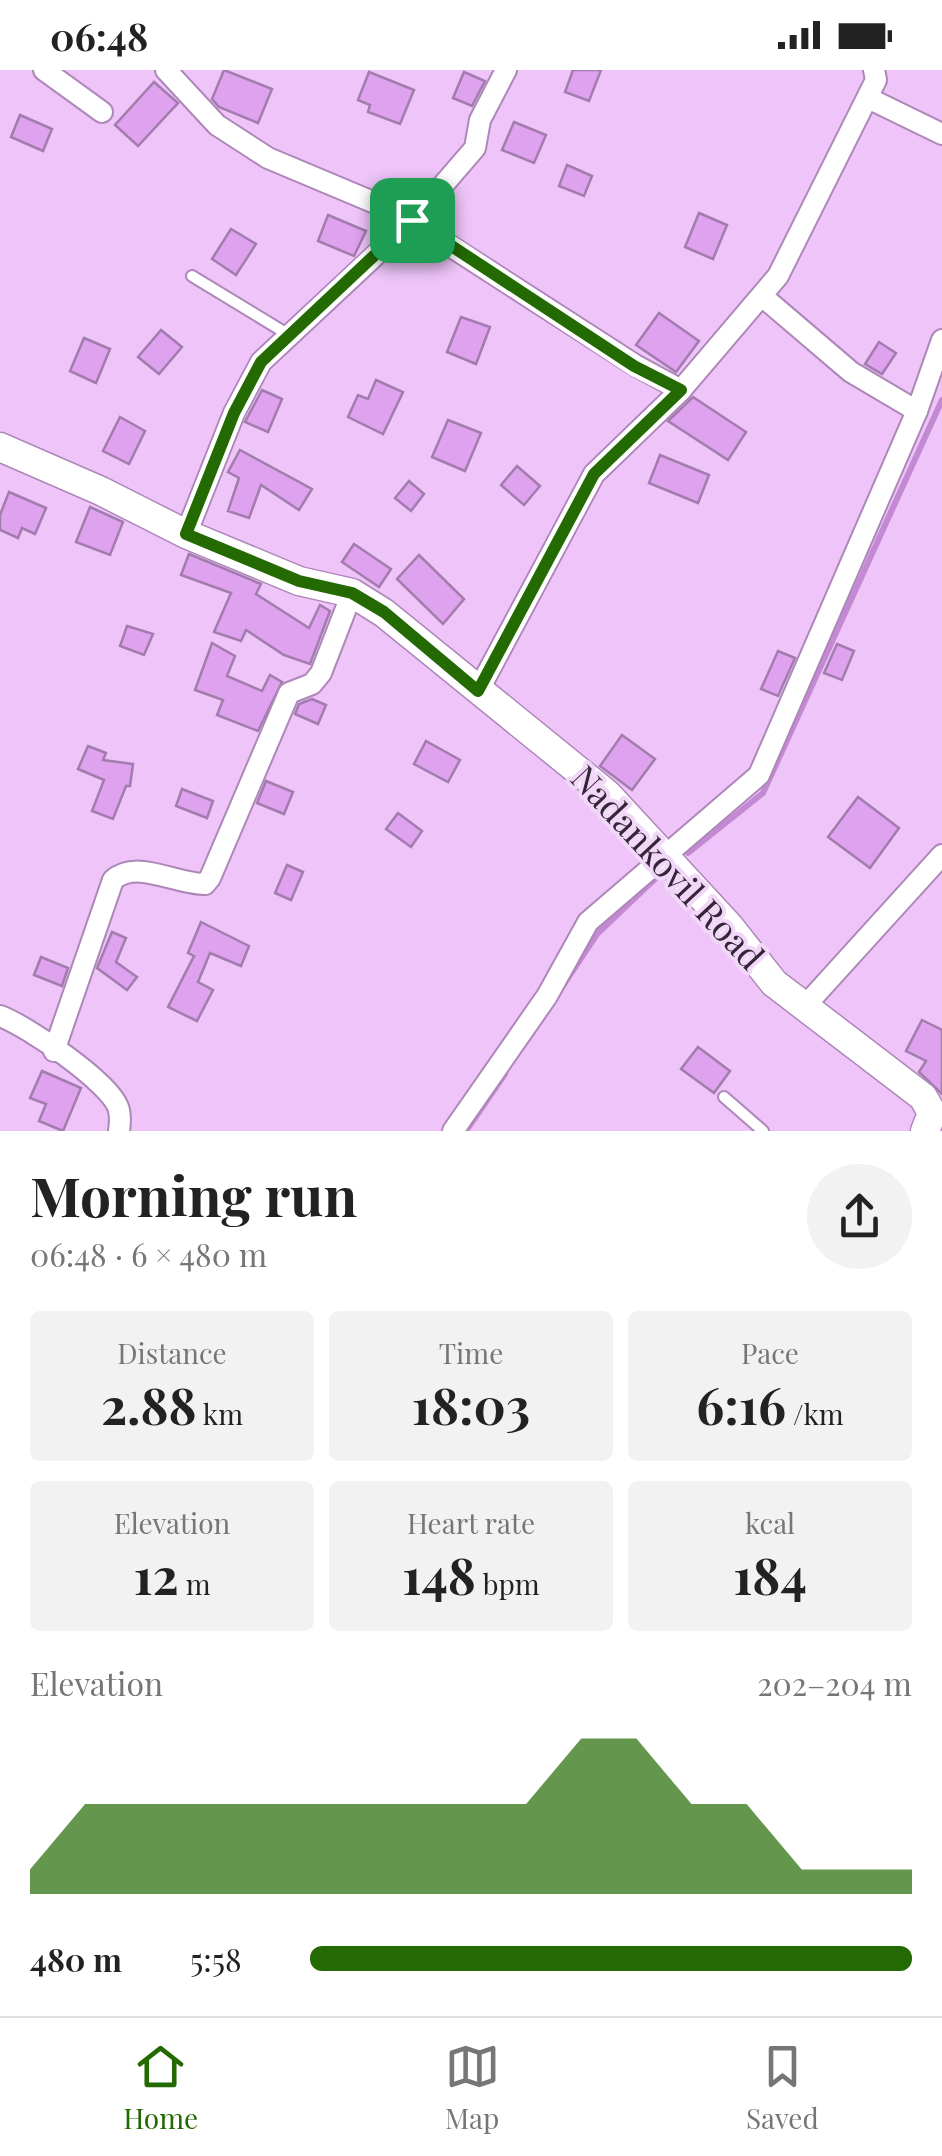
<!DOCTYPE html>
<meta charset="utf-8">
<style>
:root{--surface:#fff;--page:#f2f2f2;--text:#222;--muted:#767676;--line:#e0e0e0;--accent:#236a03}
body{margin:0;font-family:"Playfair Display",serif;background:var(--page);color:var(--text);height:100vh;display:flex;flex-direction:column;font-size:38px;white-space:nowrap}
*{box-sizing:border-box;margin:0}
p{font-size:32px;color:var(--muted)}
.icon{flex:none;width:55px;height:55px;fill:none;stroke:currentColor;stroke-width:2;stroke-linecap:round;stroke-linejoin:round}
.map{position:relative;height:1061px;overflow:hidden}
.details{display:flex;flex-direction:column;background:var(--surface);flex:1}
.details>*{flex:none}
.pin{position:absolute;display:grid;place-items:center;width:85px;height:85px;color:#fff;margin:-42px;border-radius:20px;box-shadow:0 5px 15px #0006}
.round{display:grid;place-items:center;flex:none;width:105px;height:105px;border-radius:52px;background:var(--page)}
.head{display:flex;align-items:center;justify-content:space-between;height:170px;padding:0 30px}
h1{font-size:55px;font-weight:700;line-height:75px}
.metrics{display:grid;grid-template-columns:repeat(3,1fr);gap:15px;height:170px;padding:10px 30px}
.metrics div{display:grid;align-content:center;border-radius:10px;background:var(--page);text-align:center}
.metrics b{font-size:50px;font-weight:700}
.metrics small{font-size:28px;font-weight:400}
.metrics p{font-size:28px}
.chart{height:280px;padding:20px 30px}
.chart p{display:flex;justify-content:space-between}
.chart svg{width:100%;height:180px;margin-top:10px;fill:var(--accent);opacity:.7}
ul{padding:0 30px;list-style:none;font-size:32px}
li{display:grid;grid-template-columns:160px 120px 1fr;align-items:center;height:75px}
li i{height:25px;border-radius:12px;background:var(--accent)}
.status{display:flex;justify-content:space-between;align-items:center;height:70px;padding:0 50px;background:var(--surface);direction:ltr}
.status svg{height:28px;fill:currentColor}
.dock{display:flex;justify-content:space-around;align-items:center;height:140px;border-top:2px solid var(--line);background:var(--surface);font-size:28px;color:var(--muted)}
.dock a{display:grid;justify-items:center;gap:5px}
.dock .current{color:var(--accent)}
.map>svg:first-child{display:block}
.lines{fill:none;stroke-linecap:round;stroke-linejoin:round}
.stream{stroke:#c489d3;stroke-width:6}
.building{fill:#dea2ee;stroke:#a37cae;stroke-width:2.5}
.lane-casing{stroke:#ae87b9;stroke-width:14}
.street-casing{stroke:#ae87b9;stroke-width:24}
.secondary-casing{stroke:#ae87b9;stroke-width:31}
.lane{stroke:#fff;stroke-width:10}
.street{stroke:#fff;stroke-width:20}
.secondary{stroke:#fff;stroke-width:28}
.route-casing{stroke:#fff;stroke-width:20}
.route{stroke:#236a03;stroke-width:12}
.labels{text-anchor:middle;stroke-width:8;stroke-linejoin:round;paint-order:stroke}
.street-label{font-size:35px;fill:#352539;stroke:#f1d8f8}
</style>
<div class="status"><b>06:48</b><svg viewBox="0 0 49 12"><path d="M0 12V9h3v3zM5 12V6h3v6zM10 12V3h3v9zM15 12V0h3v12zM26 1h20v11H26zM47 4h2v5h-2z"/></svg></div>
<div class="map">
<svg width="942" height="1061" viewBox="0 0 942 1061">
<rect width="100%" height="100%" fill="#eec4f9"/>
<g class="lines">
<g class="stream">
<polyline points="688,783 763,723 942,330"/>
<polyline points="564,914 597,864 659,805"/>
<polyline points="466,1061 505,1004"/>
</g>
</g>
<g class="building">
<polygon points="224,0 272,19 258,53 219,37 212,29"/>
<polygon points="573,0 601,0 589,31 565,22"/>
<polygon points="369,2 414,20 400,54 368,42 370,35 358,30"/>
<polygon points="464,2 485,11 472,36 453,28"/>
<polygon points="154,12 178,33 138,76 115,55"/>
<polygon points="20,45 52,59 43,81 11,67"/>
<polygon points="514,52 546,65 534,93 502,80"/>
<polygon points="567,95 592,106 584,126 559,116"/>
<polygon points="699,143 727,155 713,189 685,177"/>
<polygon points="328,145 366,161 354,186 318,171"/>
<polygon points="231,159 256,174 236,205 212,189"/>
<polygon points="659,243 699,271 676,302 636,275"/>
<polygon points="461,247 490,257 476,294 447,282"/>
<polygon points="161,260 182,277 159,304 138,287"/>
<polygon points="84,268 110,279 96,313 70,301"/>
<polygon points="879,272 896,283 882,304 865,294"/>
<polygon points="376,310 403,322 383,364 348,347 358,325 368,329"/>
<polygon points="262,320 282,329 268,362 245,352"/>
<polygon points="693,327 746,362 728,390 668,351"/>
<polygon points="120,347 145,361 129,394 103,381"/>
<polygon points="448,350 481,363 465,401 432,387"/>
<polygon points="240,380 312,419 299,440 261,415 249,448 228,441 239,408 228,402"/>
<polygon points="660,385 709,405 698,433 649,413"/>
<polygon points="517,396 540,416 524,435 501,415"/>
<polygon points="409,411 424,424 411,441 395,428"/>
<polygon points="9,422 46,438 35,464 22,458 18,468 0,460 0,445"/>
<polygon points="90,437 123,452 110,485 76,472"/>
<polygon points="354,474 391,499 379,517 342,492"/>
<polygon points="189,484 261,514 256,524 309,558 320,535 330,541 310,594 284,585 246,560 241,571 214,562 231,523 181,505"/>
<polygon points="419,485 464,529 443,554 397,509"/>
<polygon points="127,556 153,564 144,585 120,576"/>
<polygon points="212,573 235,586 227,606 262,621 270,605 282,612 258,661 217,645 223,630 195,620"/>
<polygon points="837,574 854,581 842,610 824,603"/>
<polygon points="778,581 795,588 778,626 761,619"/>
<polygon points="312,629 326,635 318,654 295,644 299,634"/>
<polygon points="622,665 655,689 632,720 600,696"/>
<polygon points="426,671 460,690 448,712 414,694"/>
<polygon points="88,676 106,683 103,690 133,694 130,716 126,716 113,749 92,741 104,710 78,699"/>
<polygon points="266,711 293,722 284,744 257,733"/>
<polygon points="182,719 213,731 207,748 176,736"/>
<polygon points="858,727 899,758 870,798 828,767"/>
<polygon points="398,743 422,761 411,777 386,759"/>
<polygon points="287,795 303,802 291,830 275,823"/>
<polygon points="201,852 249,876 241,896 210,883 198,912 213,920 197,951 168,937 194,886 188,883"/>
<polygon points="112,862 126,868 116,892 137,907 127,920 97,898"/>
<polygon points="41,887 68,898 62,916 34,905"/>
<polygon points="922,950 942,960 942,1024 919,1002 926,991 906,981"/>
<polygon points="698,977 730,1001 714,1023 681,999"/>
<polygon points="42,1001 81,1018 63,1061 39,1051 46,1034 30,1028"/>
</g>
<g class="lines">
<g class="lane-casing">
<g id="lane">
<polyline points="192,206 289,265"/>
<polyline points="724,1027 763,1061"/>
</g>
</g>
<g class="street-casing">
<g id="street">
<polyline points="44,0 102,42"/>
<polyline points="166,0 217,55 268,88 399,143 635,295 681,320"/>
<polyline points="868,28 942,64"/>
<polyline points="762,226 851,302 917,341"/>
<polyline points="186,464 234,343 261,292 412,151 475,78 480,50 506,0"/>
<polyline points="478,621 594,404 681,320 778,206 876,10 874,0"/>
<polyline points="805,936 942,785"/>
<path d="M0,946C27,956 108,1011 118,1037C121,1045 120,1054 119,1061"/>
<path d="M54,981L113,810C137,789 175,814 205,814L210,808L289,623L312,614L321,603L352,523"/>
<polyline points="453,1061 547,926 588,852 759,705 917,341 942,270"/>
</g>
</g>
<g class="secondary-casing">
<polyline id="secondary" points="0,377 101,421 186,464 299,511 352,523 384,543 607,724 729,856 774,913 923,1027 932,1043 925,1061"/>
</g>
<use href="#lane" class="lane"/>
<use href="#street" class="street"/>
<use href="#secondary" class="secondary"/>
</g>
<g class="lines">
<g class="route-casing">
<polygon id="route" points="412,150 634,296 681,320 594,404 478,621 384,542 352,523 299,511 186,464 234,343 261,292"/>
</g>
<use href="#route" class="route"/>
</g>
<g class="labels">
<g class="street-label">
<text transform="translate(667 798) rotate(47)" y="12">Nadankovil Road</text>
</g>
</g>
</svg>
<div class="pin" style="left:412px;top:150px;background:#1e9e55"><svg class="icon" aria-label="arrive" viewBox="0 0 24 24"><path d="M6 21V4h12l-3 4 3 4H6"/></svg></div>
</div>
<section class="details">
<div class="head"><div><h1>Morning run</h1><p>06:48 · 6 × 480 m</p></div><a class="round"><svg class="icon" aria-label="share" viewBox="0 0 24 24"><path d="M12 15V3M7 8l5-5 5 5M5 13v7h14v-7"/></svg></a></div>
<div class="metrics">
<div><p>Distance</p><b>2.88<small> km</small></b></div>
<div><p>Time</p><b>18:03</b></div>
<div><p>Pace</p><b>6:16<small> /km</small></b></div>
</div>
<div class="metrics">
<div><p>Elevation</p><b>12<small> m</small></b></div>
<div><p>Heart rate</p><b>148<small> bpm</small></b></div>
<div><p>kcal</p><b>184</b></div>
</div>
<div class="chart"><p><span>Elevation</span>202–204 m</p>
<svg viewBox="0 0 160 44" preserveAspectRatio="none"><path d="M0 44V38L10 22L20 22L30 22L40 22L50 22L60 22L70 22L80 22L90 22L100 6L110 6L120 22L130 22L140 38L150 38L160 38V44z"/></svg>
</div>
<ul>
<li><b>480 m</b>5:58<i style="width:100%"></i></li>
</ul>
</section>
<nav class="dock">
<a class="current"><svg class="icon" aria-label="home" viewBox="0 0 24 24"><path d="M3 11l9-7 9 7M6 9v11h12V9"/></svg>Home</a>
<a><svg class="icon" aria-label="map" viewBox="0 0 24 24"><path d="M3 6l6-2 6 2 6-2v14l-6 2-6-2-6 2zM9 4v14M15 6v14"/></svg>Map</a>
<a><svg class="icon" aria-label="saved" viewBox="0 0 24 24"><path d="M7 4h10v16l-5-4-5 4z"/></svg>Saved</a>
</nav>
